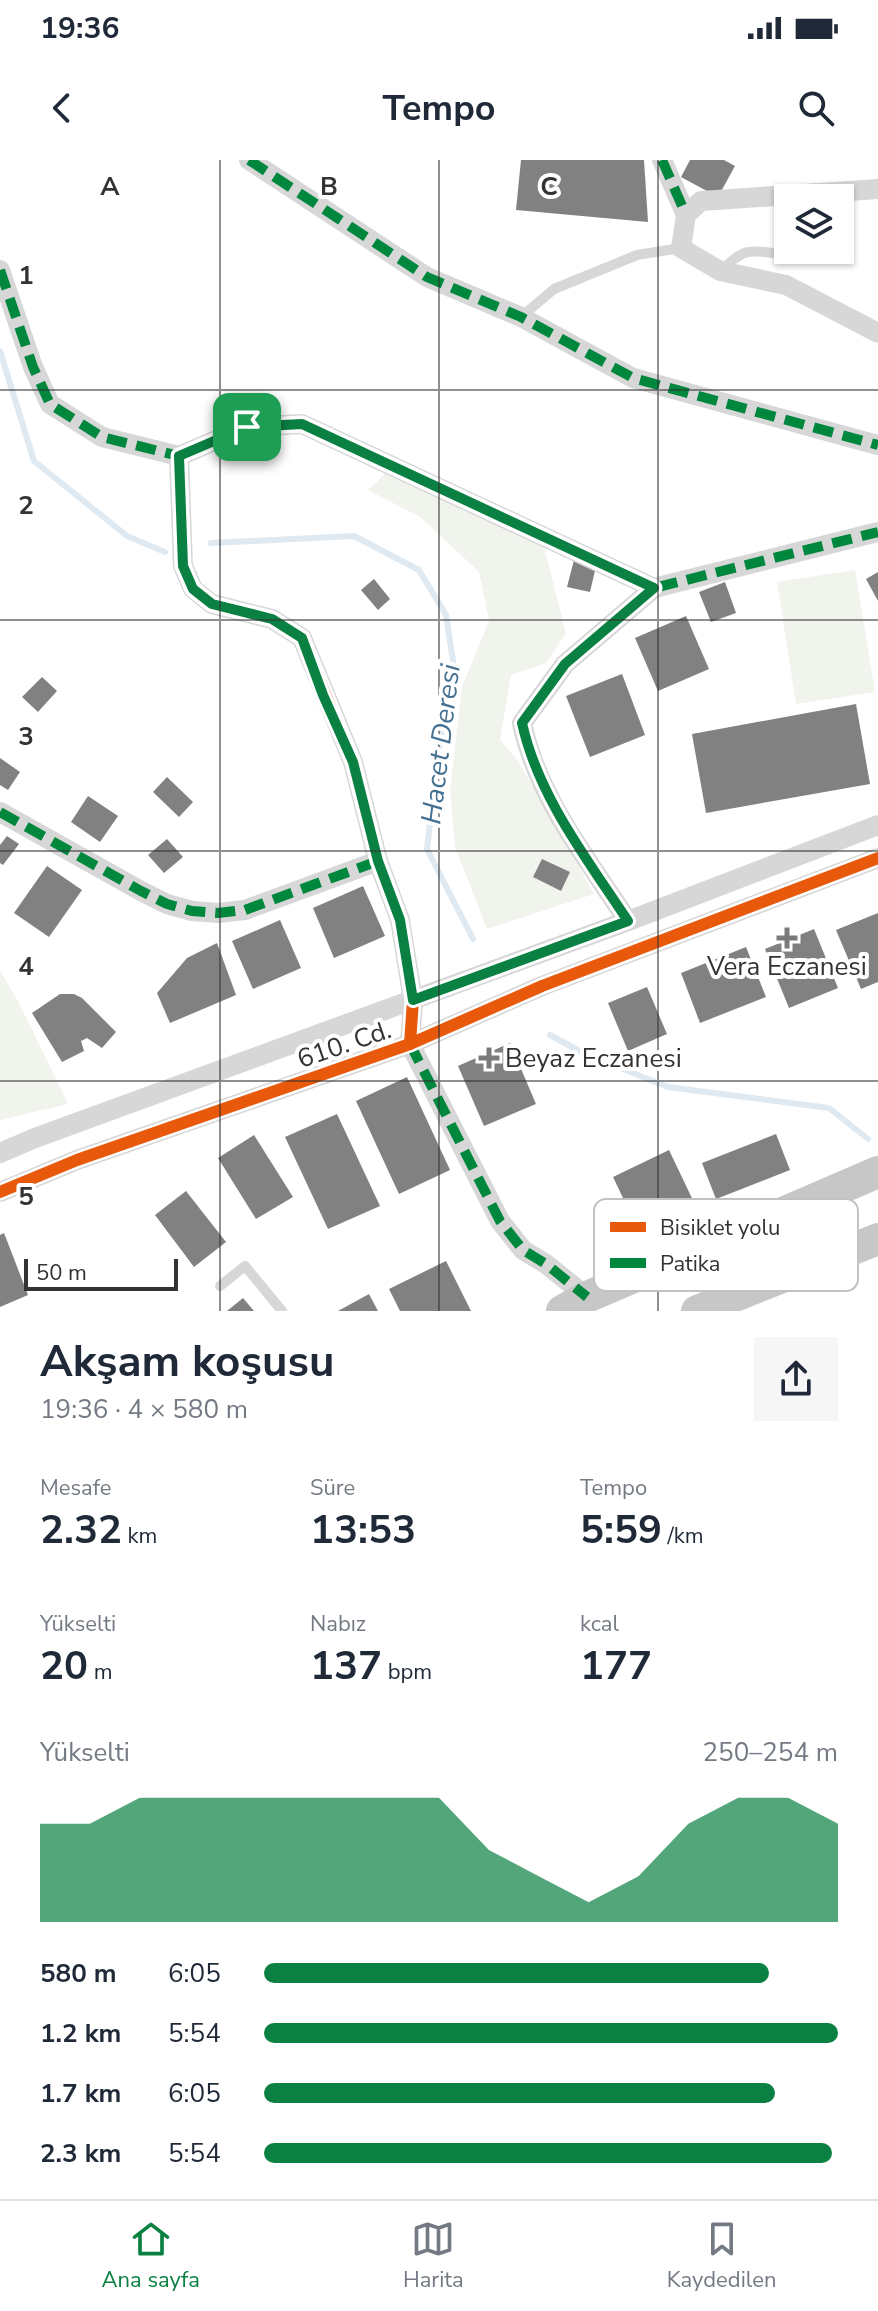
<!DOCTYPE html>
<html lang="tr">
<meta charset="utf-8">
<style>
:root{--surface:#fff;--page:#f6f6f7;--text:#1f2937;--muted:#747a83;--line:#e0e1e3;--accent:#0b8043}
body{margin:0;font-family:"Nunito Sans",sans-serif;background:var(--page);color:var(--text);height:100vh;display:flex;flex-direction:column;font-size:30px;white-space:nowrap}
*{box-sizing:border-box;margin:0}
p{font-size:26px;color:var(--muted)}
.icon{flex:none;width:44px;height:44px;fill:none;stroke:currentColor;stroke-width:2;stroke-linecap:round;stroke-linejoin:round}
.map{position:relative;height:1151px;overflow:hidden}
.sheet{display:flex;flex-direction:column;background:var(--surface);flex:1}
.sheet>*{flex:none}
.controls{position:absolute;left:774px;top:24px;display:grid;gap:16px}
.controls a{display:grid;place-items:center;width:80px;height:80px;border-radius:0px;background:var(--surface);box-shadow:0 2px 6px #0004;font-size:40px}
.scale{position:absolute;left:24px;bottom:20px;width:154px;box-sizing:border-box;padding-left:8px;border:4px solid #333;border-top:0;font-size:22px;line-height:28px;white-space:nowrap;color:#333;-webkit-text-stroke:6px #fff;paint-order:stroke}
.pin{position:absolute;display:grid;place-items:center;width:68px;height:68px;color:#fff;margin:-34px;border-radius:16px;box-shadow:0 4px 12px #0006}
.round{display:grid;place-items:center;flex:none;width:84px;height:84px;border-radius:0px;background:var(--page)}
.head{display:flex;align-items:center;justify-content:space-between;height:136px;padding:0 40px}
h1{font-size:44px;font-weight:700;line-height:60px}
.figures{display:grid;grid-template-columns:repeat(3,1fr);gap:12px;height:136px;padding:8px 40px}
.figures div{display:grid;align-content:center}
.figures b{font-size:40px;font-weight:700}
.figures small{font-size:22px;font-weight:400}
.figures p{font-size:22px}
.chart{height:224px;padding:16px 40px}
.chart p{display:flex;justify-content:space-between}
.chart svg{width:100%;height:144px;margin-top:8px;fill:var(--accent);opacity:.7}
ul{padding:0 40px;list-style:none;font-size:26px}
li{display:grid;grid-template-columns:128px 96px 1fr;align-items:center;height:60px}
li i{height:20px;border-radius:10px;background:var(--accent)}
.status{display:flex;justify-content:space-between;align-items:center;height:56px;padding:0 40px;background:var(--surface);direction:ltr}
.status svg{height:22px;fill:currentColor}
header{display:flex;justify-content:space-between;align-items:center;height:104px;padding:0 40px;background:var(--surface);font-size:36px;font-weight:700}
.dock{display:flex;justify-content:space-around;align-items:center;height:112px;border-top:2px solid var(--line);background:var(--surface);font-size:22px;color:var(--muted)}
.dock a{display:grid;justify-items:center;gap:4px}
.dock .active{color:var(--accent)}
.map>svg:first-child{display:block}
.park{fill:#f1f4ed}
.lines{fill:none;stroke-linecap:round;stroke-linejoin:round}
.stream{stroke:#dee9f2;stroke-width:6}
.building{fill:#818181}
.service{stroke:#d7d7d7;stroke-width:10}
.minor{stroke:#d7d7d7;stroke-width:20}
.trunk{stroke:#c7c7c7;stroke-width:32}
.quiet{stroke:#00873e;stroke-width:10;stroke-dasharray:20 10;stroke-linecap:butt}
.cycleway-casing{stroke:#fff;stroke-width:17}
.cycleway{stroke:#e8590c;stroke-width:12}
.route-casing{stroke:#fff;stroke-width:16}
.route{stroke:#0b8043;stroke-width:10}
.grid{fill:none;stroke:#333;stroke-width:2;stroke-opacity:0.55}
.poi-dot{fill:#7a7a7a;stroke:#fff;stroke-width:3}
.labels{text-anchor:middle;stroke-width:8;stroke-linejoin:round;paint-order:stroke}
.poi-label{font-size:26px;fill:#333;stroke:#fff}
.street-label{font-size:26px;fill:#333;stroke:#fff}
.water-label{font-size:28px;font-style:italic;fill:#447092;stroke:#fff}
.key{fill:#fff;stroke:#c2c2c2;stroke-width:2}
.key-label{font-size:22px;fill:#333}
.grid-label{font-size:26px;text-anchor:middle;font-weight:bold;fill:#333;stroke:#fff;stroke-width:8;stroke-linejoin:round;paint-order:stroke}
</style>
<div class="status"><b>19:36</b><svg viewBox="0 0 49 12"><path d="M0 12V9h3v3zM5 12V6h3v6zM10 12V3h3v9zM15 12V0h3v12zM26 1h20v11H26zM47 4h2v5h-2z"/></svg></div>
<header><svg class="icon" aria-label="back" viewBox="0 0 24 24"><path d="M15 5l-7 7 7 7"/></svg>Tempo<svg class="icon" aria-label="search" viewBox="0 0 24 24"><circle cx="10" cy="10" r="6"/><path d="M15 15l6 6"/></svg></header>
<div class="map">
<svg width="878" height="1151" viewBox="0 0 878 1151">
<rect width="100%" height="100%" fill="#fff"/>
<g class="park">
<polygon points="387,312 543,383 566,473 546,503 511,515 500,580 518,601 594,734 487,769 455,687 450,630 462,527 489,461 479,412 420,357 368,330"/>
<polygon points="855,410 875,532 796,544 777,422"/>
<polygon points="0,810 21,847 68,944 0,960"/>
</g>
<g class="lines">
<g class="stream">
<polyline points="0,191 34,301 127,376 165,392"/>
<polyline points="211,383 354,376 419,410 446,455 453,501 437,601 427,689 473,779"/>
<polyline points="550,875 583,893 668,927 829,948 868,979"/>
</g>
</g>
<g class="building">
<polygon points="521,0 644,0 648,62 516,50"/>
<polygon points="690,0 724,0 735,6 718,37 681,17"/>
<polygon points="575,396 597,402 590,432 567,427"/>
<polygon points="878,412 878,441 866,419"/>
<polygon points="374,419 390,439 378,450 361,430"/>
<polygon points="725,422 736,453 711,462 699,432"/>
<polygon points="686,456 709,509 658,531 635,478"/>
<polygon points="622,514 645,575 590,597 566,536"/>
<polygon points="42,517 57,531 38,552 22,537"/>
<polygon points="856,544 870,624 706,653 692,574"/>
<polygon points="0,598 20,612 8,630 0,625"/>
<polygon points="167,617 193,642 179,657 153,632"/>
<polygon points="88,636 118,656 100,682 71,662"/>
<polygon points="7,676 19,684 3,705 0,703 0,685"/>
<polygon points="167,679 183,697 164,713 148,695"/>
<polygon points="542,699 570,712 561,731 533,717"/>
<polygon points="47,706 82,730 49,777 14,753"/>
<polygon points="363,726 385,776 334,798 313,748"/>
<polygon points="878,753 878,822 861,829 836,770"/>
<polygon points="280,760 301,808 253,829 232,781"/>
<polygon points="814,769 838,828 789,848 765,789"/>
<polygon points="217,783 236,835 170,863 157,833 187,798"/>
<polygon points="746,787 766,837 700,863 681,813"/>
<polygon points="647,827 667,874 628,891 608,843"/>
<polygon points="60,834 74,834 82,838 116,872 102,888 87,878 81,881 84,891 62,902 32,853"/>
<polygon points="510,883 536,944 484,966 458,906"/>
<polygon points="407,917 450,1010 399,1034 356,941"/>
<polygon points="337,954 380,1046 328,1069 285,977"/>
<polygon points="776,974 790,1010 716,1039 702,1003"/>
<polygon points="254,975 293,1037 256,1059 218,998"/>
<polygon points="669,990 700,1055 644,1082 613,1017"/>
<polygon points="186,1031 226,1082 194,1107 155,1055"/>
<polygon points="4,1073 28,1135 0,1147 0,1075"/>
<polygon points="446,1101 471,1151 400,1151 389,1129"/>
<polygon points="369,1134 378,1151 338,1151"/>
<polygon points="243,1138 254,1151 227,1151"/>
</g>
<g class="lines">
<g class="service">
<path d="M722,110C740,92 746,89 772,93"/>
<polyline points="521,157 554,129 637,95 681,88"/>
<polyline points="220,1126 245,1106 282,1151"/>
</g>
<g class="minor">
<polyline points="249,0 427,117 521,157 633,218 878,285"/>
<polyline points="662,0 686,55"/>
<polyline points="878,29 701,41 686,55 681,88 720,111 786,125 878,173"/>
<polyline points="0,110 33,207 50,244 102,277 179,296"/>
<polyline points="0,652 141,731 167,744 192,751 218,753 245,750 378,701"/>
<path d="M628,761C587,699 537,636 522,563L565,504L654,428L878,372"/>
<polyline points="410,884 413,840 400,760 378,701 353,602 302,478 272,459 212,444 193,429 183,406 179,296 247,267 302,264 654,428"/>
<polyline points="410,884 500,1061 523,1090 546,1104 587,1137"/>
<polyline points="0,993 35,978 628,761 878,665"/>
<polyline points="0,1032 77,1000 410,884 542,826 878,698"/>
</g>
<g class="trunk">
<polyline points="562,1151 587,1137 878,1012"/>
<polyline points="697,1151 878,1079"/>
</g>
<g class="quiet">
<polyline points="249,0 427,117 521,157 633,218 878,285"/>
<polyline points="662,0 686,55"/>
<polyline points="0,110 33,207 50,244 102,277 179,296"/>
<polyline points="0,652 141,731 167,744 192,751 218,753 245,750 378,701"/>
<path d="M628,761C587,699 537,636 522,563L565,504L654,428L878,372"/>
<polyline points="410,884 500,1061 523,1090 546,1104 587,1137"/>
</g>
<g class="cycleway-casing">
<g id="cycleway">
<polyline points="410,884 413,840 400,760 378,701 353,602 302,478 272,459 212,444 193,429 183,406 179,296 247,267 302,264 654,428"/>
<polyline points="0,1032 77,1000 410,884 542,826 878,698"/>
</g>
</g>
<use href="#cycleway" class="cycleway"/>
</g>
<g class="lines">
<g class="route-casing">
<path id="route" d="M302,264L654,428L565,504L522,563C538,636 587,699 628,761L413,840L400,760L378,701L353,602L323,535L302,478L272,459L212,444L193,429L183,406L179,296L247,267Z"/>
</g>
<use href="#route" class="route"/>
</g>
<path class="grid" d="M220,0V1151M439,0V1151M658,0V1151M0,230H878M0,460H878M0,691H878M0,921H878"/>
<g class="poi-dot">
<path d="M783 766h8v8h8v8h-8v8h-8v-8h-8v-8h8z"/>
<path d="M485 886h8v8h8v8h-8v8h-8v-8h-8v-8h8z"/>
</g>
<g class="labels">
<g class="poi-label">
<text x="787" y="815">Vera Eczanesi</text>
<text x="505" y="907" text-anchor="start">Beyaz Eczanesi</text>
</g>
<g class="street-label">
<text transform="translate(344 884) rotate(-19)" y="9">610. Cd.</text>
</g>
<g class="water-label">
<text transform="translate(440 584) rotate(-83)" y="10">Hacet Deresi</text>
</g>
</g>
<rect x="594" y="1039" width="264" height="92" rx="12" class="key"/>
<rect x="610" y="1062" width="36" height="10" fill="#e8590c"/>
<rect x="610" y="1098" width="36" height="10" fill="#00873e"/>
<g class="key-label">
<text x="660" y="1075">Bisiklet yolu</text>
<text x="660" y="1111">Patika</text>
</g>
<g class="grid-label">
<text x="110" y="35">A</text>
<text x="329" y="35">B</text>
<text x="549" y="35">C</text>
<text x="26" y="124">1</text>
<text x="26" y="354">2</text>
<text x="26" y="585">3</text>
<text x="26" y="815">4</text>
<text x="26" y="1045">5</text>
</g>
</svg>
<div class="controls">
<a><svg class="icon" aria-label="layers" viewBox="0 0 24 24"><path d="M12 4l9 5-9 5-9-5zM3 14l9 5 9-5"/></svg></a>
</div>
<div class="scale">50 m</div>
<div class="pin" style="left:247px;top:267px;background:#1e9e55"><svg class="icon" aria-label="arrive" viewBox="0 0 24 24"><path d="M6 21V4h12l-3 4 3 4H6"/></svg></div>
</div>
<section class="sheet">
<div class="head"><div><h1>Akşam koşusu</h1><p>19:36 · 4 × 580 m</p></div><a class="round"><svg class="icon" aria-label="share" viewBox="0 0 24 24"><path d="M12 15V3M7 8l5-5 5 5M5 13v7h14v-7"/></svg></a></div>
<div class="figures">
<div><p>Mesafe</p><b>2.32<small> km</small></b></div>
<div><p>Süre</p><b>13:53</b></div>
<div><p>Tempo</p><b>5:59<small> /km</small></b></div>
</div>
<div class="figures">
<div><p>Yükselti</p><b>20<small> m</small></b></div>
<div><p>Nabız</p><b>137<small> bpm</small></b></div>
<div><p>kcal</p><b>177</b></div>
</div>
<div class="chart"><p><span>Yükselti</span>250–254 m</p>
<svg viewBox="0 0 160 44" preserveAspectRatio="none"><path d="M0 44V14L10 14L20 6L30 6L40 6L50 6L60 6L70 6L80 6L90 22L100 30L110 38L120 30L130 14L140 6L150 6L160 14V44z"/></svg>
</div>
<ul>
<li><b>580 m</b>6:05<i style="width:88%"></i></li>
<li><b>1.2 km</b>5:54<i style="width:100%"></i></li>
<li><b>1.7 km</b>6:05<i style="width:89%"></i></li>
<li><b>2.3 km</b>5:54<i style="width:99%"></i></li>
</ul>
</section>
<nav class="dock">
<a class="active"><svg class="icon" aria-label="home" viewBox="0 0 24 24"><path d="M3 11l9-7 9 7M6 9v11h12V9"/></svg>Ana sayfa</a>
<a><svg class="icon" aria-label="map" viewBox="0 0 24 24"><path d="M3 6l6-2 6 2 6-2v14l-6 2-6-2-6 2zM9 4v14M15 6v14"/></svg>Harita</a>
<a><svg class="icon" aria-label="saved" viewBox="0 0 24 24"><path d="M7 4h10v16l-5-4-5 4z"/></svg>Kaydedilen</a>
</nav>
